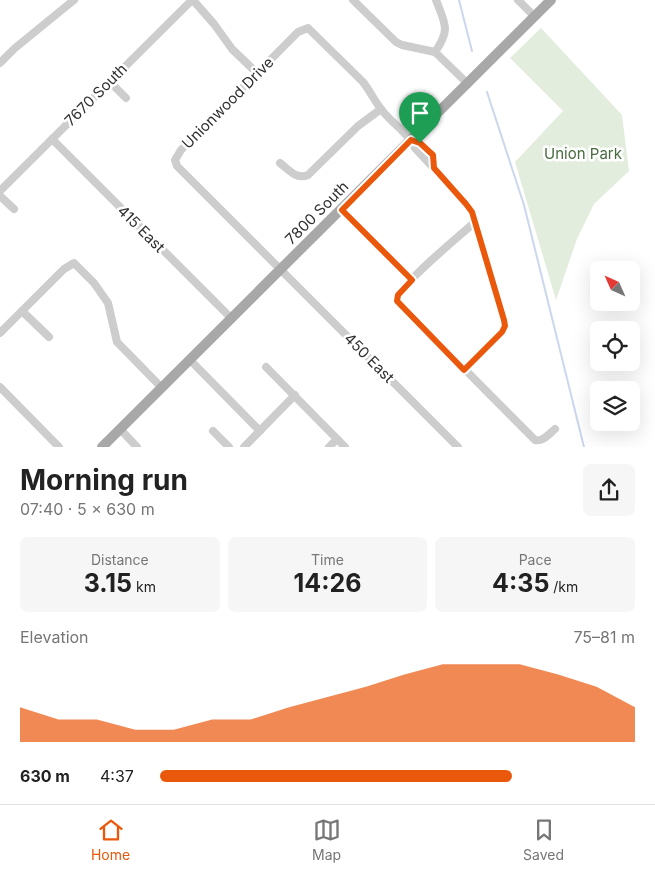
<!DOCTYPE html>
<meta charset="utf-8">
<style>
:root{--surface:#fff;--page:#f6f6f6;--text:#222;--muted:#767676;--line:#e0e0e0;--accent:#ea580c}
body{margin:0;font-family:Inter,sans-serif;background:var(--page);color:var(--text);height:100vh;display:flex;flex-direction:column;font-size:19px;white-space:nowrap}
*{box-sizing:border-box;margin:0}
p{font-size:16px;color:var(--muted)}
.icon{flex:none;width:28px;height:28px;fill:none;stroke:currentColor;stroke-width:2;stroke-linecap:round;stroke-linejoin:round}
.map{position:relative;height:447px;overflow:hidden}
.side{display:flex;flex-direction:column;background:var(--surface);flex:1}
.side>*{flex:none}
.needle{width:32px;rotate:315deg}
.buttons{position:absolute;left:590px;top:261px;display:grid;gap:10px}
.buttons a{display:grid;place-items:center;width:50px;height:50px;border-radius:8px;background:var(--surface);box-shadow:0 5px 20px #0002;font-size:25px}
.pin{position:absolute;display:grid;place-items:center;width:42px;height:42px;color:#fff;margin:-51px -21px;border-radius:50% 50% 50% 0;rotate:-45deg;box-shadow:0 0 5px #0007}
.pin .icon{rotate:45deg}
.round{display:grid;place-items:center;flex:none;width:52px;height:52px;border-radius:8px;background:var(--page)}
.headline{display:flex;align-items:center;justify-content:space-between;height:85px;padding:0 20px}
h1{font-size:28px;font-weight:700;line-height:38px}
.metrics{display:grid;grid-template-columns:repeat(3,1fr);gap:8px;height:85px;padding:5px 20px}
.metrics div{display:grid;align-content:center;border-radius:8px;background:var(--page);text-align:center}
.metrics b{font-size:25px;font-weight:700}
.metrics small{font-size:14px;font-weight:400}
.metrics p{font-size:14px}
.chart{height:140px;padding:10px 20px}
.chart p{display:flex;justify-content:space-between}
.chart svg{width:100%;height:90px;margin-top:5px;fill:var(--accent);opacity:.7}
ul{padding:0 20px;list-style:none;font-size:16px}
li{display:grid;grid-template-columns:80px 60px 1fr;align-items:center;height:38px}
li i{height:12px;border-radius:6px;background:var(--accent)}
.menu{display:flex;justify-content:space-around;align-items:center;height:70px;border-top:1px solid var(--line);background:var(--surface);font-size:14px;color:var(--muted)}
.menu a{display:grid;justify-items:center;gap:2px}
.menu .on{color:var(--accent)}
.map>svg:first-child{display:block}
.green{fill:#e3edde}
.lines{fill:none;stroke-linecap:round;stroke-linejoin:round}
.stream{stroke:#cbd7ec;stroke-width:2}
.minor{stroke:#cdcdcd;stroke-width:8}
.major{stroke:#a8a8a8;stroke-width:10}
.route-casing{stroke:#fff;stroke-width:10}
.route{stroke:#ea580c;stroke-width:6}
.labels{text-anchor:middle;stroke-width:5;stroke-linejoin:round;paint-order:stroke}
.street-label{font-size:15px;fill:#303030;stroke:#fff}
.park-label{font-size:15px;fill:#486b3e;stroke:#fff}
</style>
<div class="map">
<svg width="655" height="447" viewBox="0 0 655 447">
<rect width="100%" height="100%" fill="#fff"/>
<polygon class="green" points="541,28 622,115 629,171 594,204 577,239 556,300 515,162 563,111 510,58"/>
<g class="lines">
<g class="stream">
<polyline points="459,0 472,51"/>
<polyline points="487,92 524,205 584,447"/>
</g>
<g class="minor">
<polyline points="193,0 214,24 232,49 258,74"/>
<polyline points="353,0 396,42 402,45 435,52 468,84"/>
<polyline points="518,0 535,17"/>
<path d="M435,52C451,29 445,24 436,0"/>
<polyline points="0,63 15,48 74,0"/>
<polyline points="110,82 126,98"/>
<polyline points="52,139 231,318"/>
<polyline points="411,140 420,143 433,155 434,168"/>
<path d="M280,163C289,170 297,180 308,175L358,126L381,109"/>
<polyline points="0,191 192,0"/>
<polyline points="0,196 14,209"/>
<polyline points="342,210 412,280"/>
<path d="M475,222C462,234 396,287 397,301L535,440C543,442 549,434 555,429"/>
<polyline points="22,311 49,337"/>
<polyline points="0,333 64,269 74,263 94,283 108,303 117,342 162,388"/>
<polyline points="190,360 260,431"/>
<polyline points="266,367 345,447"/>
<polyline points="0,387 59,447"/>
<polyline points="120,429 137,447"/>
<polyline points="213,431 229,447"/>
<polyline points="244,447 295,395"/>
<polyline points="329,447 337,439"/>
<path d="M458,447L177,166L175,160L181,150L298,32L308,28L363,82C370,91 374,100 381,109C391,123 408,132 415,148L467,204L472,212L505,326L502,332L464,370"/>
</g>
<polyline class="major" points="102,447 551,0"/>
</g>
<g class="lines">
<g class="route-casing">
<polygon id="route" points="411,140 420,143 433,155 434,168 466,204 472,212 504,320 505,326 502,332 464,370 397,301 398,295 412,280 342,210"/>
</g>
<use href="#route" class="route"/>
</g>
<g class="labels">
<g class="street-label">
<text transform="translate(96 95) rotate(-45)" y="5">7670 South</text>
<text transform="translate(228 103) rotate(-45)" y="5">Unionwood Drive</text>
<text transform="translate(317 213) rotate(-45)" y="5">7800 South</text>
<text transform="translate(141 229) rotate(45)" y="5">415 East</text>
<text transform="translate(369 358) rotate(45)" y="5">450 East</text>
</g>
<g class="park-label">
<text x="583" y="159">Union Park</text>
</g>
</g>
</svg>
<div class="buttons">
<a><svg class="needle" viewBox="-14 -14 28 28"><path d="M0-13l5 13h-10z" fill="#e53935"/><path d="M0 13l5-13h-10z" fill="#767676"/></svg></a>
<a><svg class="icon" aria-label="locate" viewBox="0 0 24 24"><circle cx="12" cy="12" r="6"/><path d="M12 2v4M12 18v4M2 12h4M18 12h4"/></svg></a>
<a><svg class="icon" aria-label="layers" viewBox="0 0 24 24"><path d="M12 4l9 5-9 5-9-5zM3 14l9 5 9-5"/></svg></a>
</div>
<div class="pin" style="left:420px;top:143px;background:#1e9e55"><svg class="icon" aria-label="arrive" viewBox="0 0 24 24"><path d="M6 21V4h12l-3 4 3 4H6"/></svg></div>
</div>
<section class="side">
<div class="headline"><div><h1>Morning run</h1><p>07:40 · 5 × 630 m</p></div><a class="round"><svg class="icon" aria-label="share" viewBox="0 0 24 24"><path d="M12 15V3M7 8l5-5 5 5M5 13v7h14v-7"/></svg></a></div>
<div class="metrics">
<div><p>Distance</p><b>3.15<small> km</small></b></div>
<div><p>Time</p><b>14:26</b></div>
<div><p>Pace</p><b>4:35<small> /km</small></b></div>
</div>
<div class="chart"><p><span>Elevation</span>75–81 m</p>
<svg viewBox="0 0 160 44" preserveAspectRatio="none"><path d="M0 44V27L10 33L20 33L30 38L40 38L50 33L60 33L70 27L80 22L90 17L100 11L110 6L120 6L130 6L140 11L150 17L160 27V44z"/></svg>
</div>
<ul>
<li><b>630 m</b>4:37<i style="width:74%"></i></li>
</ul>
</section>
<nav class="menu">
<a class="on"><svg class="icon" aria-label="home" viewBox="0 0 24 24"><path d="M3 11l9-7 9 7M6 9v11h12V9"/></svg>Home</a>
<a><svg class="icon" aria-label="map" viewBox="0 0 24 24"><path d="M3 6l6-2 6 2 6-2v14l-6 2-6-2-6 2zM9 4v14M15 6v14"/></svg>Map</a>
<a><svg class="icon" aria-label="saved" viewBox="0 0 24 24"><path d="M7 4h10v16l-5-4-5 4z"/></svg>Saved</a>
</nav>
